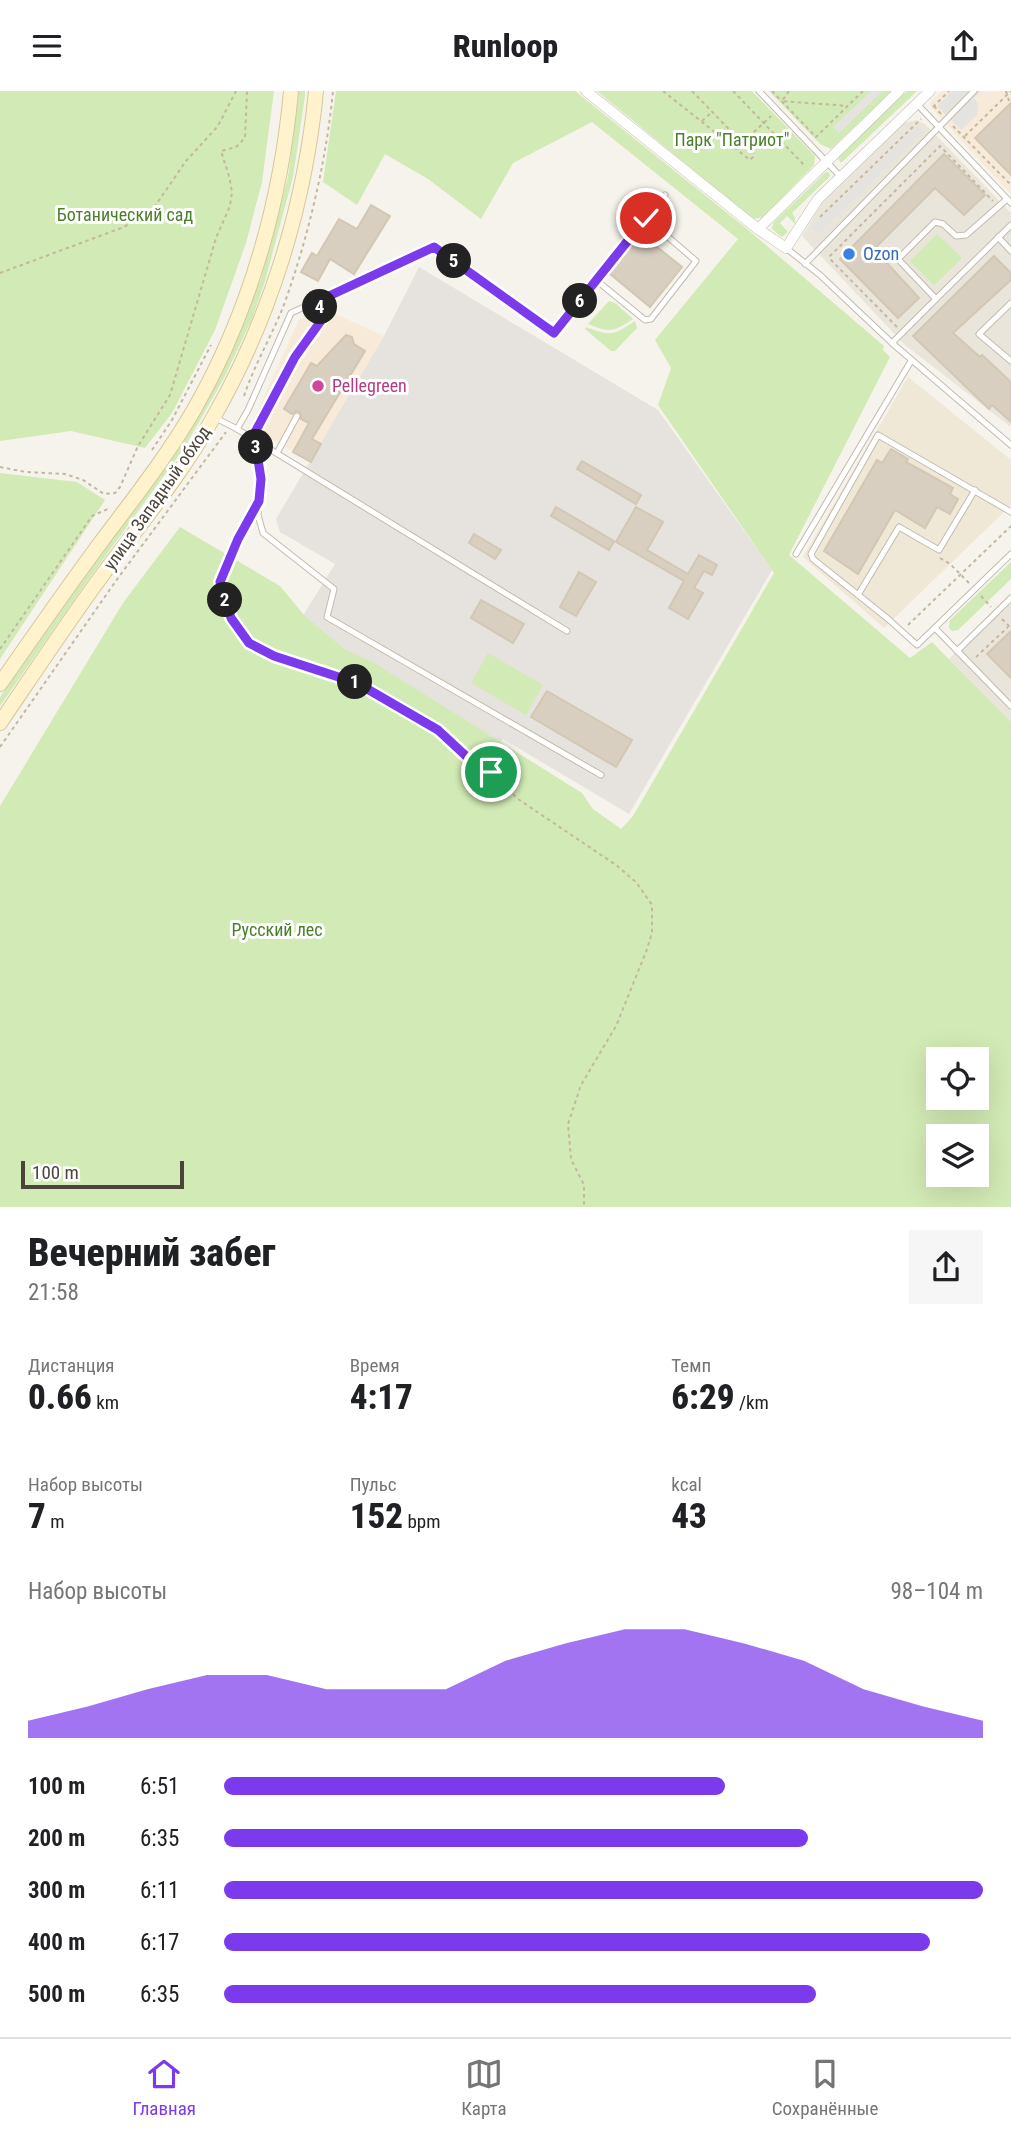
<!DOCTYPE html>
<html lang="ru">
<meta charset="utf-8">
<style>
:root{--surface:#fff;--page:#f6f6f6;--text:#202124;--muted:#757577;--line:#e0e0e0;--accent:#7c3aed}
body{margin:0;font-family:"Roboto Condensed",sans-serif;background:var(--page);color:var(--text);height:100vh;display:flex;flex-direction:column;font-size:26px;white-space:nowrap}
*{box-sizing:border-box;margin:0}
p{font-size:23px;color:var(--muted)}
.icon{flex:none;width:38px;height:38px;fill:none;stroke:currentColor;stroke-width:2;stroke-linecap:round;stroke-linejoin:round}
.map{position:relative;height:1116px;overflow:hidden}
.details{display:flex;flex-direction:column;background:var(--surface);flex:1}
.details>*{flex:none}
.buttons{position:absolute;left:926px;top:956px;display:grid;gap:14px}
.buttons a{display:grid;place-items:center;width:63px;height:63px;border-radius:0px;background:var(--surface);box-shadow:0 7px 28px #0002;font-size:35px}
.scale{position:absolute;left:21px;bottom:18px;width:163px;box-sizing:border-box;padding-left:7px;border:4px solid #4b4439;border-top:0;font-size:19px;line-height:24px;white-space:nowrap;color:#4b4439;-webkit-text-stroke:5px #fff;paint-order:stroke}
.pin{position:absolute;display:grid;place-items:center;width:60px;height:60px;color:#fff;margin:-30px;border:4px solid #fff;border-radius:50%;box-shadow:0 2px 7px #0007}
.km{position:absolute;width:35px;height:35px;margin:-18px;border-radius:50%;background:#222;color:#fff;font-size:19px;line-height:35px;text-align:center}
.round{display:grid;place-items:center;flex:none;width:74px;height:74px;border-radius:0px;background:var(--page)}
.head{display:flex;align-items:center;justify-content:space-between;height:119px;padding:0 28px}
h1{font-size:38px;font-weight:800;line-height:52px}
.figures{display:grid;grid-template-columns:repeat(3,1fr);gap:10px;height:119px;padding:7px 28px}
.figures div{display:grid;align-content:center}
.figures b{font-size:35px;font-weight:800}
.figures small{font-size:19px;font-weight:400}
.figures p{font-size:19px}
.chart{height:196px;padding:14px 28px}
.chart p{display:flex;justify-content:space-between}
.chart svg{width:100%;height:126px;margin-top:7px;fill:var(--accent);opacity:.7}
ul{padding:0 28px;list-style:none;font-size:23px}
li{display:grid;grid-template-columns:112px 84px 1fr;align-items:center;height:52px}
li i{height:18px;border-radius:9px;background:var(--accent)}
header{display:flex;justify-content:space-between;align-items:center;height:91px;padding:0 28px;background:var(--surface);font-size:32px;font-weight:800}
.dock{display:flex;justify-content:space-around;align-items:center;height:98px;border-top:2px solid var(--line);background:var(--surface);font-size:19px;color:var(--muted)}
.dock a{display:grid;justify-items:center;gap:4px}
.dock .current{color:var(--accent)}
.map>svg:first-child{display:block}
.residential{fill:#eae5da}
.commercial{fill:#f7ead8}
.industrial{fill:#e6e2dd}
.education{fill:#efe8d6}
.green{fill:#d2eab5;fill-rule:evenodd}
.parking{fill:#e5e3e0}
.building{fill:#d8cfc1;stroke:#d3c7b4;stroke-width:2}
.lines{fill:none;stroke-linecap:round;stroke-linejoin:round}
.lane-casing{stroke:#c2bbae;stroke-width:7}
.street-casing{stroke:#c2bbae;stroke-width:11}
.secondary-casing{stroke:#d6c79b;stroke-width:16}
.path{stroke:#c4b79f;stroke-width:2;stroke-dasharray:3.5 3.5;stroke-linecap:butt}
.lane{stroke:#fff;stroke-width:5}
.street{stroke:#fff;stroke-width:10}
.secondary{stroke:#fff3cd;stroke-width:14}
.route-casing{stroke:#fff;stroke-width:14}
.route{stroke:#7c3aed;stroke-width:9}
.shop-dot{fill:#3f7fe0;stroke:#fff;stroke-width:2.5}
.hotel-dot{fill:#d1479c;stroke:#fff;stroke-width:2.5}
.labels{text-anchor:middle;stroke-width:6;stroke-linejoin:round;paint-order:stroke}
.park-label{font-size:18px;fill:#4a7f2a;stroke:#fff}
.shop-label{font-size:18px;fill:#366cbe;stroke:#fff;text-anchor:start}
.hotel-label{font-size:18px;fill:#b23c85;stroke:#fff;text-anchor:start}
.street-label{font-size:18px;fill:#4b4439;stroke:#fff}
</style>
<header><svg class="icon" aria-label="menu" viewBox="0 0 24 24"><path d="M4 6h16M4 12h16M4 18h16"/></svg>Runloop<svg class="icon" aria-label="share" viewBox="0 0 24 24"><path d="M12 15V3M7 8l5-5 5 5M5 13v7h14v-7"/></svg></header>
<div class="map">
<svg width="1011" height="1117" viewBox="0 0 1011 1117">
<rect width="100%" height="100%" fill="#f6f3ec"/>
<g class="residential">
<polygon points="917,29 926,34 1011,122 1011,336 905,254 802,145 822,112 904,32"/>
<polygon points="1011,513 1011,631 949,568"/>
</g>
<g class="commercial">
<polygon points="943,0 1011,0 1011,103 930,15 931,11"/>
<polygon points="329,214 333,222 384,245 311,371 250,336 299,229"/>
</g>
<polygon class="industrial" points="419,176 658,319 772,479 629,723 503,648 498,656 299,531 335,473 280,441 276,428 384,245"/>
<polygon class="education" points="908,286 1011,369 1011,414 884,537 803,466"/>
<g class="green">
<polygon points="0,0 274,0 262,91 246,152 215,239 172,322 145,357 71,340 0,350"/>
<polygon points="299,0 305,0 305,5 293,86 265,190 252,228 225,285 185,356 88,489 0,615 0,606 220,282 261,188 288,86"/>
<path d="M336,0H575L747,138L884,255L883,259L890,266L789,464L910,567L932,551L1011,631V1116H0V715L123,512L180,436L280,495L305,525L344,558L376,573L582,702L593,718L621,738L633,725L774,482L658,314L671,277L655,249L738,148L592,31L513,72L481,128L428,88L385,63L357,114L323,91ZM938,968H976V1006H938ZM938,1045H976V1083H938Z"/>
<polygon points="597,0 752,0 815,65 814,74 763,126 753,128"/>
<polygon points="769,0 892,0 831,58 820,53"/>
<polygon points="907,0 917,0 842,71 840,71 838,66"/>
<polygon points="826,81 829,81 830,85 792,122 795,127 795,133 787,125 780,132 788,141 782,146 772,138 773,132"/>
<polygon points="937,143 962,167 934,194 910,170"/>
<path d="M609,210L615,212L633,228C613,241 610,242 588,233Z"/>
<path d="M635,230L637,237L615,260H611L585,238L586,236C610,245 613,245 635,230Z"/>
<polygon points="0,382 77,391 105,409 0,568"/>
<polygon points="1011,471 1011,488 958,539 952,540 949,537 950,529"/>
<polygon points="488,562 543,594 526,624 471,592"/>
</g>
<g class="parking">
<polygon points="871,0 883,0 839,42 833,36"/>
<polygon points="952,0 981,0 974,7 978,12 977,24 961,39 937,15"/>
<polygon points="917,35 923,41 818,143 811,137"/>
</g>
<g class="building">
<polygon points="1011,12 1011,84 975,47"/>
<polygon points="944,63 985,104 964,124 935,97 874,158 919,207 898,227 840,168"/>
<polygon points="371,114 390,125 354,183 330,168 318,190 301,181 312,162 317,165 339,128 357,138"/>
<polygon points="641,143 682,176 650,216 609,182"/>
<polygon points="994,165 1011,182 1011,189 953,242 980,266 982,264 1011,291 1011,331 992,314 989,318 913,245"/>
<polygon points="346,244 352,246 354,253 365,260 312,348 321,353 311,371 293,361 309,332 301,328 300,321 296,320 292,323 284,318 311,272 317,275"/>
<polygon points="891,358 908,368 906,371 953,397 950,403 958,408 950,423 937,416 925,437 895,419 858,483 824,460 877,369 882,372"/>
<polygon points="582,370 641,404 636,413 577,378"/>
<polygon points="556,416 614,450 609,459 551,425"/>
<polygon points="636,416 663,431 647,459 688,483 699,464 717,474 712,484 704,480 694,497 703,502 688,528 669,517 684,490 616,451"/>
<polygon points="474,443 501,459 495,468 469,452"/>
<polygon points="579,481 596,491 576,525 560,516"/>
<polygon points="481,509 524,533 513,552 471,527"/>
<polygon points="1011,540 1011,587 987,563"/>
<polygon points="547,600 632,649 616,676 531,626"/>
</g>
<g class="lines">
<g class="lane-casing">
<g id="lane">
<polyline points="759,0 841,86"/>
<polyline points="917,13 1011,112"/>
<polyline points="998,146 1011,160"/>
<polyline points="786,157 820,184 892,252 936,208 898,168 935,131 943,133 956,145 966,144 1007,108"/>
<polyline points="805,173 974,0"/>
<polyline points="596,189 645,229 651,228 696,170 646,127"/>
<polyline points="936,208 1011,134"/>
<polyline points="1011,212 979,243 1011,270"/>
<polyline points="892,252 1011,354"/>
<polyline points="214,326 237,338 248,319 291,222 434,156 554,242 665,104"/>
<polyline points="237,338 567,540"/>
<polyline points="252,347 295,266 323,227 325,223 314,212"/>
<polyline points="255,349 261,388 258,424 263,442 334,498 327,526 601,684"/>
<polyline points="277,362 297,325"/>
<polyline points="1011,421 878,344 811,463 813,468 887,527 917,554 1011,463"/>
<polyline points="796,463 911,270"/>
<polyline points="858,504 899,436 939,459 975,399"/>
<polyline points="935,537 1011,615"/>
<polyline points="957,560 1011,507"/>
</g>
</g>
<g class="street-casing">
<g id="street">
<polyline points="586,0 758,138 786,157 818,108 930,0"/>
<polyline points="758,138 899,0"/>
</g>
</g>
<g class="secondary-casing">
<g id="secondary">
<path d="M0,593C33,546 66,498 101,451C134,407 168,364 195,317C250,220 281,110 291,0"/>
<path d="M0,632C34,582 67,532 103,483C141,432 182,383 213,327C270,228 305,114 316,0"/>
</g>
</g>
<g class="path">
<polyline points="663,0 750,69 753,66 754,41 771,25"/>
<polyline points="692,0 752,62"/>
<polyline points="733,0 805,75"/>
<polyline points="772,0 816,46 863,0"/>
<polyline points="789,0 782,10 848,15"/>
<polyline points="1006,0 1010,13"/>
<polyline points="934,15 941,23"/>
<polyline points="933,16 949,0"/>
<polyline points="702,30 711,22"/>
<polyline points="953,35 1011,94"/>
<polyline points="965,45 1011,0"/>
<polyline points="820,126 921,28"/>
<polyline points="0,182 124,136 155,115 186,70 218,35 236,0"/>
<polyline points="897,236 830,168 830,165 940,55 993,110"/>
<path d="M244,305C255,272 273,243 285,211C309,143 326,71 333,0"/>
<polyline points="152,359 172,329 211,254"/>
<polyline points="0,376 26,381 65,383 83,389 104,403 115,402 120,396 138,355 170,304 216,147 230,115 232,101 229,85 221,60 236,56 245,47 247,0"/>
<polyline points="251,427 238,448 220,491 231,527 249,552 274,565 357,592 438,639 466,665 491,681 518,708 616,774 636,791 652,814 652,842 646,861 616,935 581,994 568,1033 571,1068 584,1094 584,1117"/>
<polyline points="940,467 950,473 970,493"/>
<polyline points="981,505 991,516"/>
<polyline points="1002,528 1009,535 1011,533"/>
<polyline points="908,534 1011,435"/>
<polyline points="0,558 92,425 110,417"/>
<polyline points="976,566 1008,536"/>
<polyline points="0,656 118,487 226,341"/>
</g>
<use href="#lane" class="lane"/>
<use href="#street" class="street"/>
<use href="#secondary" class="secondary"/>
</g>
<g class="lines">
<g class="route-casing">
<polyline id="route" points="491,681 466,665 438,639 357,592 274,565 249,552 231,527 220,491 238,448 259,410 261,388 255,349 252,347 295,266 323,227 324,223 314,212 434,156 554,242 646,127"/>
</g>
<use href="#route" class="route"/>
</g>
<circle class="shop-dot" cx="849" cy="163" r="7"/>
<circle class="hotel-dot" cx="318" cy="295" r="7"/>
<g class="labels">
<g class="park-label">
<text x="732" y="55">Парк "Патриот"</text>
<text x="125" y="130">Ботанический сад</text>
<text x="277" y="845">Русский лес</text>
</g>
<g class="shop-label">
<text x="863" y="169">Ozon</text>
</g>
<g class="hotel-label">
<text x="332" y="301">Pellegreen</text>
</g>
<g class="street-label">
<text transform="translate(157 407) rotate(-55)" y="6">улица Западный обход</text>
</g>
</g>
</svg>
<div class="buttons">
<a><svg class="icon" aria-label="locate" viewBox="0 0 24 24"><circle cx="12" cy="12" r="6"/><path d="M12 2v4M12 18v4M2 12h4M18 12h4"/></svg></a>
<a><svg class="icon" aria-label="layers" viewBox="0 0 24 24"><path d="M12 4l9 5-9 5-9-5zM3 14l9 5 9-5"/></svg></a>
</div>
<div class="scale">100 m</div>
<div class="pin" style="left:491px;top:681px;background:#1e9e55"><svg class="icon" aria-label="arrive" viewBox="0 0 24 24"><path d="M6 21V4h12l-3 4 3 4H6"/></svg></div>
<div class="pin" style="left:646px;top:127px;background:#d93025"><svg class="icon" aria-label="check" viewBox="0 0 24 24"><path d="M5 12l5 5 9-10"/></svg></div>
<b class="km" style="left:355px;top:591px">1</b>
<b class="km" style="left:225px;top:509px">2</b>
<b class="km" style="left:256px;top:356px">3</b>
<b class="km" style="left:320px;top:216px">4</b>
<b class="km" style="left:454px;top:170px">5</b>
<b class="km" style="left:580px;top:210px">6</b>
</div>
<section class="details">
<div class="head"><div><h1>Вечерний забег</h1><p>21:58</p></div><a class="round"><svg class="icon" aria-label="share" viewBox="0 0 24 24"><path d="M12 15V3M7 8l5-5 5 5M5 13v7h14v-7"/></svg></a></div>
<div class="figures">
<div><p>Дистанция</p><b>0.66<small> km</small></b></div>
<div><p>Время</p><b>4:17</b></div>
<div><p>Темп</p><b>6:29<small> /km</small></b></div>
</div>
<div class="figures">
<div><p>Набор высоты</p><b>7<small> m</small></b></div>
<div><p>Пульс</p><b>152<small> bpm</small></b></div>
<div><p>kcal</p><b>43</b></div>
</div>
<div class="chart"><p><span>Набор высоты</span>98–104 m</p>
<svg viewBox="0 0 160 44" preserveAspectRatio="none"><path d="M0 44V38L10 33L20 27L30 22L40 22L50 27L60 27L70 27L80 17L90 11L100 6L110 6L120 11L130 17L140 27L150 33L160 38V44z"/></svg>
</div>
<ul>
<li><b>100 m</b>6:51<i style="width:66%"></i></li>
<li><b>200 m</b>6:35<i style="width:77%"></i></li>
<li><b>300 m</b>6:11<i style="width:100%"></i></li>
<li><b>400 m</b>6:17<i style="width:93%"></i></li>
<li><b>500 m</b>6:35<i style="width:78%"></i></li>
</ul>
</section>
<nav class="dock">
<a class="current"><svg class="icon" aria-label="home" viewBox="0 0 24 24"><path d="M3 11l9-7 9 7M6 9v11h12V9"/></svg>Главная</a>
<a><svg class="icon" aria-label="map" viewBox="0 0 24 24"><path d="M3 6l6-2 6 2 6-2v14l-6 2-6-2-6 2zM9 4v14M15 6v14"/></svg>Карта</a>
<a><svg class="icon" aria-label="saved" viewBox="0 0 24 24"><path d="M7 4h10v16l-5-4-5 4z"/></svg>Сохранённые</a>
</nav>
